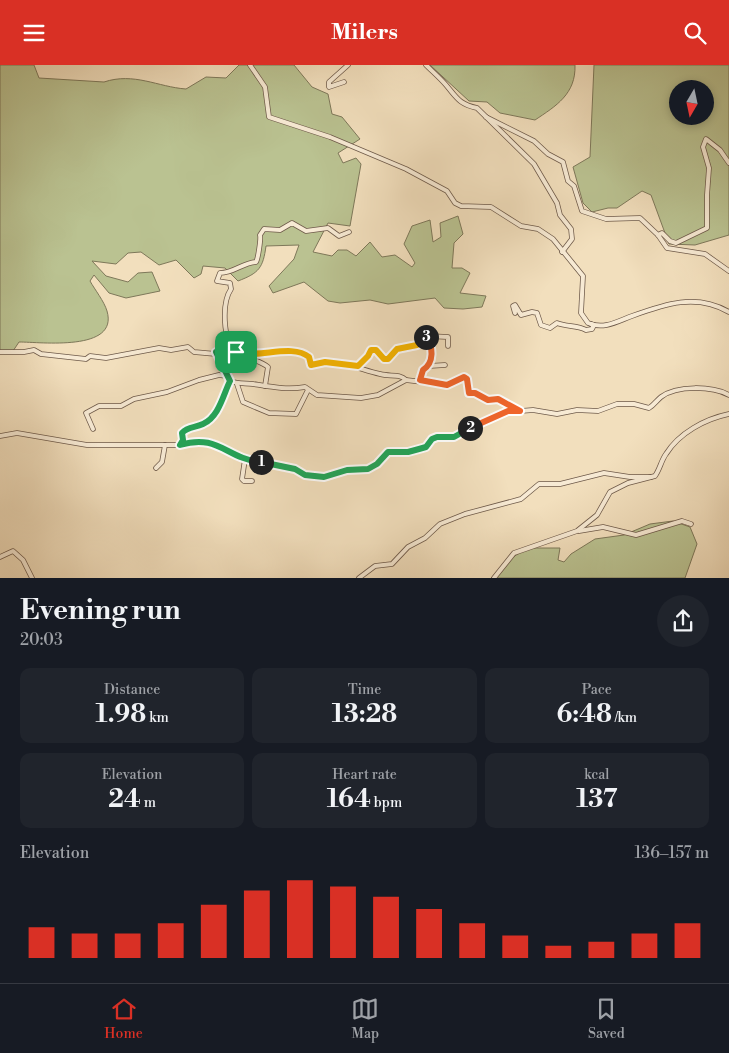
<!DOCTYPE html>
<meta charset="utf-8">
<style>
:root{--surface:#171b24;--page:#20242c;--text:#f1f3f6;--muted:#9ea1a6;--line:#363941;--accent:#d93025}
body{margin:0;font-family:"Libre Bodoni",serif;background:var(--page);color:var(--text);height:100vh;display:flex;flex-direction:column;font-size:19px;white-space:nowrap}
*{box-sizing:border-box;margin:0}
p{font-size:16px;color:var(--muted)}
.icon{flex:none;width:28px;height:28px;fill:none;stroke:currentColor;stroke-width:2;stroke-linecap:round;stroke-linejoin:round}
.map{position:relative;height:513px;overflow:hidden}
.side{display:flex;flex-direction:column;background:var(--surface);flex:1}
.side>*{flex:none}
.needle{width:32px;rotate:189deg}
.fabs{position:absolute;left:669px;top:15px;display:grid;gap:10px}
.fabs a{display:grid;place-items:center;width:45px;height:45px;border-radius:50%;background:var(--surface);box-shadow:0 2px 8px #0003;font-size:25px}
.pin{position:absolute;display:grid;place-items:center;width:42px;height:42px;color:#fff;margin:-21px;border-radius:10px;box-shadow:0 2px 8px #0006}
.km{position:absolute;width:25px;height:25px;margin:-12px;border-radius:50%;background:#222;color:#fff;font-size:14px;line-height:25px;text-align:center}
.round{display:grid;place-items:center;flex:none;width:52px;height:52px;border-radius:26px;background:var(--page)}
.summary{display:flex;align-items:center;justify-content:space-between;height:85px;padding:0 20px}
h1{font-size:28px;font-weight:800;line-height:38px}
.metrics{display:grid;grid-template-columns:repeat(3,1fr);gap:8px;height:85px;padding:5px 20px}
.metrics div{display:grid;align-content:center;border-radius:10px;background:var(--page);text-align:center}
.metrics b{font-size:25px;font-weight:800}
.metrics small{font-size:14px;font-weight:400}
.metrics p{font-size:14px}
.chart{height:140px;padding:10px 20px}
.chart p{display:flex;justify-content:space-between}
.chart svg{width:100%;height:90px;margin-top:5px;stroke:var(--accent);stroke-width:6}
header{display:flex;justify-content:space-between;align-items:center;height:65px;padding:0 20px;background:var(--accent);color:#fff;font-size:22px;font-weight:800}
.dock{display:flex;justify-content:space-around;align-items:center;height:70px;border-top:1px solid var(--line);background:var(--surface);font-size:14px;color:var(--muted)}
.dock a{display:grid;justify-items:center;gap:2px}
.dock .selected{color:var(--accent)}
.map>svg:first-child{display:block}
.green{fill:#bac291;stroke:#7e785a;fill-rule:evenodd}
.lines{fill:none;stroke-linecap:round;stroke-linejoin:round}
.minor-casing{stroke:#6e5a4a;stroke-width:5.5}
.minor{stroke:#f7ead4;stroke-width:4}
.split-1-casing{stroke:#fff;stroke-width:10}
.split-2-casing{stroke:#fff;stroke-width:10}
.split-3-casing{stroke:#fff;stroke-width:10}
.split-4-casing{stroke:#fff;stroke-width:10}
.split-1{stroke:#22a559;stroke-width:6}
.split-2{stroke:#22a559;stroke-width:6}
.split-3{stroke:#f0652b;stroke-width:6}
.split-4{stroke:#f5b400;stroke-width:6}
</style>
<header><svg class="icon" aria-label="menu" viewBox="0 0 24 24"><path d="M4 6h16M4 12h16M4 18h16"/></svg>Milers<svg class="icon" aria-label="search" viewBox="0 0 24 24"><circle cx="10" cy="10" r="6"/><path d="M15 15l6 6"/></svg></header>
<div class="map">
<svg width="729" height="513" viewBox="0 0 729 513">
<rect width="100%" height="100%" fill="#f2dfbd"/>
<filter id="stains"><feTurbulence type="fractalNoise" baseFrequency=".004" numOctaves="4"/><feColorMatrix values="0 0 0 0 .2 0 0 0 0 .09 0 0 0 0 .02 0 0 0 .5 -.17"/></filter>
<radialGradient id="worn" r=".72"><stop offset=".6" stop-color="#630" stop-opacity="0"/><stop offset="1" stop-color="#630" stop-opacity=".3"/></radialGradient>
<g class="green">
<path d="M0,0H34L39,13L104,17C134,7 158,22 186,24L206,12L226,13L239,0H294L312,22L328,29L332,49L342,52L360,74L338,88L343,98L356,93L361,99L350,161L328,158L313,187L332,191L338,185H347L356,191L370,177L382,192L395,190L412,202L415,198L404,179L412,161L430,155L433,177L441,172L440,158L458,151L463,169L454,178L452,203H462L470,208L460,228L486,231L482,242L463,244L444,243L435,233L388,239L370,235L340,238L328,236L304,217L273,228L269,221L294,194L299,180L266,181C263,203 259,208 238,216L225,203L203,201L201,209L194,213L176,195L159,200L141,187L128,188L116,199L92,196L106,211L128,217L138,208L152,207L160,226L126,233L109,228L94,210L90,216C95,225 104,236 107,246C119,287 41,277 19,277L13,286H0Z"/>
<path d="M430,0H575C576,29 556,41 535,55L500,48L487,37L469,36Z"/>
<path d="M594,0H729V170L695,180L669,179L651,130L642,126L617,143H608L592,147L583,138L573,102L590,92ZM678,24H705V51H678Z"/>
<polygon points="673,456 690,462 697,479 685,513 491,513 513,492 528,483 560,483 558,495 564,497 571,489 595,474 624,470 650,459"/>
</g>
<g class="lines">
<g class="minor-casing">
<g id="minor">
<path d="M250,0L265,22L269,52L330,72L406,104L447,126L455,138L461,141L491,142L521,161L538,164L553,174L583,211L581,248L588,258C604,265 618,256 632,251C665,239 696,228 729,247"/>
<path d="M426,0C433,7 440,13 446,20C457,33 459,39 477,43L534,99L557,138L560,150L571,164L572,174L562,187"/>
<polyline points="344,17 329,22 329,17 348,0"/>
<polyline points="486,52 534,76 548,89 563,97 568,116 574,121 582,146 606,154 640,153 658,170 667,183 705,189 729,206"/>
<polyline points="658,170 662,168 670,176 676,178 707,163 707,130 709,103 703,82 706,74 720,85 729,98"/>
<path d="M515,248L513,241L515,240L521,250L532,247L537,248L541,260L550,263L557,258C567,262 577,260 586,265L592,264L594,260L591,259"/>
<path d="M0,287H24L34,285L41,289L86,294L90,291L106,293L159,283L171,285L188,282L194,287L216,289L230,316C238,319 245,318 253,319C272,322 287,325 305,322L317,330L361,333L378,330L406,315L447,320L464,312L467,314L469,328H475L489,335L498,334L518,344"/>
<polyline points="216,289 219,285 236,287"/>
<path d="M246,290C262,288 297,282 309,291L311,300C317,301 321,297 326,297C346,297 362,305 380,309C390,312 399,308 406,315"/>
<polyline points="358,301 368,291 371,285 376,285 384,294 388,294 397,284 417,279 428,271"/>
<polyline points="429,301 431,280 428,271 448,272 448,281"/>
<polyline points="420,315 423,305 429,301 445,300"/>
<polyline points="237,319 243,337 269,348 296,349 308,325"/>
<path d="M265,321L268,302C260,295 242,292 236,287C222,275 222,237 231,224L230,218L217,216L220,208C234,208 242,198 256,197C258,194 261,174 260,170L264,164L280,165L292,158L306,166L328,163L339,171L349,167"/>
<polyline points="93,364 86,348 99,341 121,341 134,334 167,327 199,315 219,310 227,311"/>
<path d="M0,371L17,368L87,380H180L191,377H212L236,391L295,403L305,410L324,412L347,405L368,404L377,399L388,387H408L426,382L432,374L454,372L482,356L508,347L533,345L557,349L577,345L598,346L617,339H634L649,343C654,340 657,335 661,332C677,320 712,321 729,330"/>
<path d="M180,380L183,375L182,368C189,361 195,363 203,359C219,352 223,330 230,316"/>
<polyline points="245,394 242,414 244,416 252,416"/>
<polyline points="156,403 162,397 165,380"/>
<polyline points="579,466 603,462 636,470 682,456 691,459"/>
<polyline points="0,492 13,486 23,495 32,513"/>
<polyline points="359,513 375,501 392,499 408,482 425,473 440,459 465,449 521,434 539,419 560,419 604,408 630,412 651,412"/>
<path d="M494,513L514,488L577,466L597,450L610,427L628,418L655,411C660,404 661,396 666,389C679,368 705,354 729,349"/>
</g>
</g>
<use href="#minor" class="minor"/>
</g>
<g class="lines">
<g class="split-1-casing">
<path id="split-1" d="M236,287L223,285L216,287L230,316C223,330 219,352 203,359C195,363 188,361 182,368L183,375L180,380C219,368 226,394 261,397"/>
</g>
<g class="split-2-casing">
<polyline id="split-2" points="261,397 295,404 305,410 324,412 347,405 368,404 377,399 388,387 408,387 419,384 426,382 432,374 437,372 454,372 470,363"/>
</g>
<g class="split-3-casing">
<path id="split-3" d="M426,272L428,271C432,283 435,297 423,305L420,315L447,320L464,312L467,314L469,328H475L488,335L498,334L520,346H508L470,363"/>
</g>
<g class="split-4-casing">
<path id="split-4" d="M236,287C258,294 292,278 309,292L311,300L325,297L358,301L368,291L371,285H376L384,294H388L397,284L417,280L426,272"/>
</g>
<use href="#split-1" class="split-1"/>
<use href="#split-2" class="split-2"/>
<use href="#split-3" class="split-3"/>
<use href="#split-4" class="split-4"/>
</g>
<rect width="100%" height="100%" filter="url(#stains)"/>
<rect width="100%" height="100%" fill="url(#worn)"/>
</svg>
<div class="fabs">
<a><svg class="needle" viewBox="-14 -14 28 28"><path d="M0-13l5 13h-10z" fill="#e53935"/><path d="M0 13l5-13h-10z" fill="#9ea1a6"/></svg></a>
</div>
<div class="pin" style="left:236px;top:287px;background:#1e9e55"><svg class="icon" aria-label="arrive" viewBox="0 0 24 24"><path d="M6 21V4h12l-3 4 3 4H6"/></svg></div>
<b class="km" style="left:261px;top:397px">1</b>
<b class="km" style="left:470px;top:363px">2</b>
<b class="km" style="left:426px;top:272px">3</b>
</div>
<section class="side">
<div class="summary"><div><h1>Evening run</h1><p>20:03</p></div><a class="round"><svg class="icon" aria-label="share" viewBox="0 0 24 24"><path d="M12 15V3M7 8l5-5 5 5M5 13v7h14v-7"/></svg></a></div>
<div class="metrics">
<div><p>Distance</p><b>1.98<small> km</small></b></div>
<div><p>Time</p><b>13:28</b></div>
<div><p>Pace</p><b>6:48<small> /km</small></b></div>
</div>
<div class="metrics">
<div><p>Elevation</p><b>24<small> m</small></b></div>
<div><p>Heart rate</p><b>164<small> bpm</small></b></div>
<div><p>kcal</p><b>137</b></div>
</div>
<div class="chart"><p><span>Elevation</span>136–157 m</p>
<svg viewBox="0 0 160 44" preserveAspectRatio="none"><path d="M5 44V29M15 44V32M25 44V32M35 44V27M45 44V18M55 44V11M65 44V6M75 44V9M85 44V14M95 44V20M105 44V27M115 44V33M125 44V38M135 44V36M145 44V32M155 44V27"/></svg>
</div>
</section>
<nav class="dock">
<a class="selected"><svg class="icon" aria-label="home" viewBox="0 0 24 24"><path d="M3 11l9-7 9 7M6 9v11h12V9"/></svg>Home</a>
<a><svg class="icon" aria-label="map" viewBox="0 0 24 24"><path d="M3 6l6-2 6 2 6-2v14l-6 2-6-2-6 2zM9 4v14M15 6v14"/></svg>Map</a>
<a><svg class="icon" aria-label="saved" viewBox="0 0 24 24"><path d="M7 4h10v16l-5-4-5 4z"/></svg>Saved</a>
</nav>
